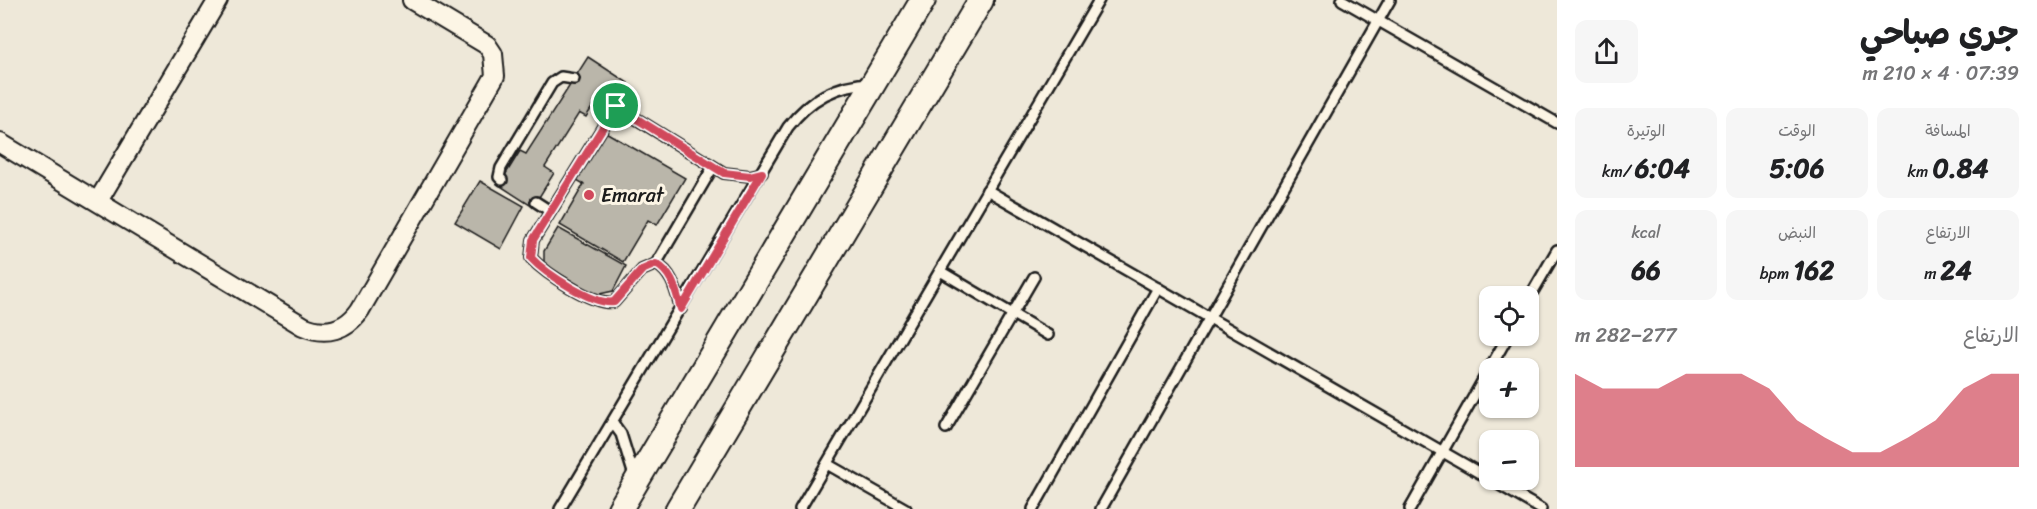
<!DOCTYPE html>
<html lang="ar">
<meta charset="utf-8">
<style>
:root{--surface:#fff;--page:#f6f6f6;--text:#202124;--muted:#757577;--accent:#d1495b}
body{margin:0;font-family:Sriracha,"Playpen Sans Arabic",sans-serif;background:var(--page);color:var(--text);direction:rtl;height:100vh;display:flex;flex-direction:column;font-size:22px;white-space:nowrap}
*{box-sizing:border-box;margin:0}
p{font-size:20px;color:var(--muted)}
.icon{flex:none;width:33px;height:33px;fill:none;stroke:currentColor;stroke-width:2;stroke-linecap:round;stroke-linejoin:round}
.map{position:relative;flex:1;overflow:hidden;direction:ltr}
.details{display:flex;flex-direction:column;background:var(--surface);width:480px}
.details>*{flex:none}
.controls{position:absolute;left:1479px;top:286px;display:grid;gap:12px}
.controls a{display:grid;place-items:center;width:60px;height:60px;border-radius:12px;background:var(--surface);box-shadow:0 2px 4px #0004;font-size:30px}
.pin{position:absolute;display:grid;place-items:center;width:51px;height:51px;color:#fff;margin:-26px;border:3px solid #fff;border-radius:50%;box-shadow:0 2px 6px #0007}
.round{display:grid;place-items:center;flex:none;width:63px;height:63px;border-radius:12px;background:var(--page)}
.summary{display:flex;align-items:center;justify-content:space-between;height:102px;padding:0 18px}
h1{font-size:33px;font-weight:700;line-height:45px}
.stats{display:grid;grid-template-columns:repeat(3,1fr);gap:9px;height:102px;padding:6px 18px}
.stats div{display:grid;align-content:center;border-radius:12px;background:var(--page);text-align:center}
.stats b{font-size:26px;font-weight:700}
.stats small{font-size:16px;font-weight:400}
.stats p{font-size:16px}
.chart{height:168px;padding:12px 18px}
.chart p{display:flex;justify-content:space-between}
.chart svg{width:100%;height:108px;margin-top:6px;fill:var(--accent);opacity:.7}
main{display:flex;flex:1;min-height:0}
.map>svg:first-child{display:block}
.building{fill:#bab6aa;stroke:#1c1c1c;stroke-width:1.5}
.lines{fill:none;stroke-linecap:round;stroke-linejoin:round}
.service-casing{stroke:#1c1c1c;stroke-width:14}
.minor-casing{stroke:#1c1c1c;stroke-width:22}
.tertiary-casing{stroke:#1c1c1c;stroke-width:28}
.service{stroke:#fcf5e5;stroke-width:9}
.minor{stroke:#fcf5e5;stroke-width:18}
.tertiary{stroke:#fcf5e5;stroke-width:24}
.route-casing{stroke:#fff;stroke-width:12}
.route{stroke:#d1495b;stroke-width:8}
.poi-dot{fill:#d1495b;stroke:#fcf5e5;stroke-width:2}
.labels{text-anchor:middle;stroke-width:6;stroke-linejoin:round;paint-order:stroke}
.poi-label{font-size:20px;fill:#1c1c1c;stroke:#fcf5e5;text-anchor:start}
</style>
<main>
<section class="details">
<div class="summary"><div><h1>جري صباحي</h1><p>07:39 · 4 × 210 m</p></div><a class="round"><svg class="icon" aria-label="share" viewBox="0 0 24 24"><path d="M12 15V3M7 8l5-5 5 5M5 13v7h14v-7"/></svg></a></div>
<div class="stats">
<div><p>المسافة</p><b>0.84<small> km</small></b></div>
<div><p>الوقت</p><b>5:06</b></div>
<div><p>الوتيرة</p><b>6:04<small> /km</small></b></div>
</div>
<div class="stats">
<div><p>الارتفاع</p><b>24<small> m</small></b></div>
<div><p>النبض</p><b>162<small> bpm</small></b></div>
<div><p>kcal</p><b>66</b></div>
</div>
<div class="chart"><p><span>الارتفاع</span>277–282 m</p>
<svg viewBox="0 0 160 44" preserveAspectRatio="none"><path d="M0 44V6L10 12L20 12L30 12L40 6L50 6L60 6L70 12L80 25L90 32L100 38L110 38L120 32L130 25L140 12L150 6L160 6V44z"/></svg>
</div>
</section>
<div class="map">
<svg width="1557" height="509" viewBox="0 0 1557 509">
<rect width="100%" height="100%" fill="#eee8d9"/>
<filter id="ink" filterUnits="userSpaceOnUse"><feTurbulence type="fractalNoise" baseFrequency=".0167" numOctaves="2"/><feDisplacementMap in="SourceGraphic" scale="12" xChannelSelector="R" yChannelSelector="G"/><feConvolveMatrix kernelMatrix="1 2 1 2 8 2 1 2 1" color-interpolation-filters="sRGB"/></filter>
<g filter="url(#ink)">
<g class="building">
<polygon points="588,57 628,83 613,107 598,98 586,117 579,113 545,167 554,173 533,207 499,185 520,151 526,154"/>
<polygon points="604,131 685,178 657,225 648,220 623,262 560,225 584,184 575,179"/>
<polygon points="480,181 524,206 501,249 455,222"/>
<polygon points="558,228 626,266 613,291 595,295 544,264 544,251"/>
</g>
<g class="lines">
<g class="service-casing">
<g id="service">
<polyline points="1342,0 1557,123"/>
<polyline points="614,105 724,173 750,176 762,173"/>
<path d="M616,106L533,240L531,258C545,273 594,306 614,302L642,270L656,264C673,273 676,292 681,309"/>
<polyline points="502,180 499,177 501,168 552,83 561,77 574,79"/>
<polyline points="987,190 1490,479"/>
<polyline points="536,202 550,211"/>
<polyline points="656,264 713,167"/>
<polyline points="940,271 1048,335"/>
<polyline points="1528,300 1557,250"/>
<polyline points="613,423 621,434 635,479"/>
<polyline points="946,428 1034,277"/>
<polyline points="827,464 906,509"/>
<polyline points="1491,480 1541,509"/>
<path d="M560,509L788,127C810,99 836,84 872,83"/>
<polyline points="800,509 1099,0"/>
<polyline points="1033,509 1158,288"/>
<polyline points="1101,509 1390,0"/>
<polyline points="1410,509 1508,336"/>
</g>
</g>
<g class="minor-casing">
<g id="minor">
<path d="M0,143L303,326C326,336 346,330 360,310L495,76L493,54L487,45L412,0"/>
<polyline points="98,201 218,0"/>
</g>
</g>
<g class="tertiary-casing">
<g id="tertiary">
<polyline points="620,509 923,0"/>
<polyline points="678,509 981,0"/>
</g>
</g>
<use href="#service" class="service"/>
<use href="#minor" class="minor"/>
<use href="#tertiary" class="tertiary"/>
</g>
</g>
<g class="lines" filter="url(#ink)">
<g class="route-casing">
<path id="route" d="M616,106L724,173L750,176L762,173L681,309C676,292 673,273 656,264L642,270L614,302C594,306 545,273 531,258L533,240Z"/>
</g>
<use href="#route" class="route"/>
</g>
<circle class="poi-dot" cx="589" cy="195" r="6"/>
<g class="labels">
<g class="poi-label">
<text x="601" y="202">Emarat</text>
</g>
</g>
</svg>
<div class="controls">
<a><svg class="icon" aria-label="locate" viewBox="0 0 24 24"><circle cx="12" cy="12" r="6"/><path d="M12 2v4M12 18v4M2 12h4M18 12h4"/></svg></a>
<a>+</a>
<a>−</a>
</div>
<div class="pin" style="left:616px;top:106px;background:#1e9e55"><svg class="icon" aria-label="arrive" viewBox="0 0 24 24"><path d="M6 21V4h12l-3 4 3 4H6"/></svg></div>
</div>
</main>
